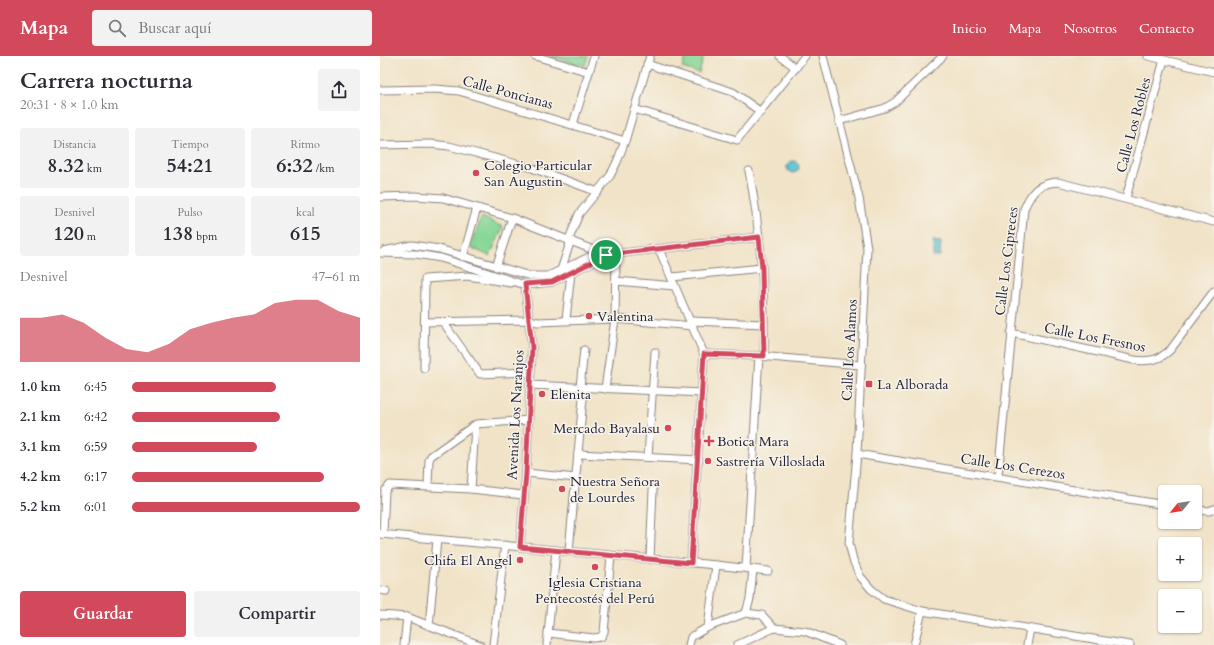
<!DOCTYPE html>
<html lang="es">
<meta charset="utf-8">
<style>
:root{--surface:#fff;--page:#f2f2f3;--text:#2b2b33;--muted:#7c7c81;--accent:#d1495b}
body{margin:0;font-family:Cardo,serif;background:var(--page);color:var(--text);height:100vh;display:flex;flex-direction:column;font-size:15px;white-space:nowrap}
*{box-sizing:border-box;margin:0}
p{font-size:13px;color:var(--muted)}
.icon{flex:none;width:22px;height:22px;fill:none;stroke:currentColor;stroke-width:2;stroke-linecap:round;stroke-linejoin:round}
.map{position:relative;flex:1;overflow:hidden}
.details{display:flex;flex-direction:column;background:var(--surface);width:380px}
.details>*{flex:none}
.needle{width:26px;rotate:240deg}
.fabs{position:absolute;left:778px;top:429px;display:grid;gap:8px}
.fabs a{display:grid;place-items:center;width:44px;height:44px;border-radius:4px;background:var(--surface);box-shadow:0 1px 3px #0004;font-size:20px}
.pin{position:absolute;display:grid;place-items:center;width:34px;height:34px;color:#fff;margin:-17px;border:2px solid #fff;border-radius:50%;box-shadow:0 1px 4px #0007}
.round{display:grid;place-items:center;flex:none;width:42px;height:42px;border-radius:4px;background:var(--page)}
.summary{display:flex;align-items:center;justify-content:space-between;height:68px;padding:0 20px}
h1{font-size:22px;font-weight:700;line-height:30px}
.figures{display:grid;grid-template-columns:repeat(3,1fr);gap:6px;height:68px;padding:4px 20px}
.figures div{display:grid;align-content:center;border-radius:4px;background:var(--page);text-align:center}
.figures b{font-size:20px;font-weight:700}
.figures small{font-size:11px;font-weight:400}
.figures p{font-size:11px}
.chart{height:112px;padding:8px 20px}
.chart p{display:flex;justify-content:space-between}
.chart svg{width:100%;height:72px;margin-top:4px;fill:var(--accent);opacity:.7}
.cta{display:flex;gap:8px;margin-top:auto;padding:8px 20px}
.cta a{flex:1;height:46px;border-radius:4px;background:var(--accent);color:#fff;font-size:16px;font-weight:700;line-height:46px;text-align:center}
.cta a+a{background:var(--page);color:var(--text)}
ul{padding:0 20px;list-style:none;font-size:13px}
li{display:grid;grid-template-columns:64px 48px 1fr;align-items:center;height:30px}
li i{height:10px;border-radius:5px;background:var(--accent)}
header{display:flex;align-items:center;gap:24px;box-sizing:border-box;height:56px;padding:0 20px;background:var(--accent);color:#fff}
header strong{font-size:19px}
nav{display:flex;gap:22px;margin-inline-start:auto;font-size:14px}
.search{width:280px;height:36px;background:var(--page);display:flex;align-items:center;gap:10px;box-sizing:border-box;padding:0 14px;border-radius:4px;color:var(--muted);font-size:15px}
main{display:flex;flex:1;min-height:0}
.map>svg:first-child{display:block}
.green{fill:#88d797;stroke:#557c69}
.water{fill:#53bdcf;stroke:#3a7085}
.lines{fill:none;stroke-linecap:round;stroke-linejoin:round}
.minor-casing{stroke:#8a8281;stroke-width:9}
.minor{stroke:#fff;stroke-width:7}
.route-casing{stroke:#fff;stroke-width:8}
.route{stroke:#d1495b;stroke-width:5}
.poi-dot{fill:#d1495b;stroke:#f7f3e8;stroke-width:1.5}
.labels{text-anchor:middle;stroke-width:3;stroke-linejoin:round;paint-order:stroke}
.street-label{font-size:14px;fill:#22223b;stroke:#f7f3e8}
.poi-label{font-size:14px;fill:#22223b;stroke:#f7f3e8;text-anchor:start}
</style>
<header>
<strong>Mapa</strong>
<div class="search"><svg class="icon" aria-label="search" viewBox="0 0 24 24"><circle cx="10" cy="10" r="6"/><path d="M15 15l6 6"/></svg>Buscar aquí</div>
<nav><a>Inicio</a><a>Mapa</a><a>Nosotros</a><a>Contacto</a></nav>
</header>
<main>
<section class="details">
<div class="summary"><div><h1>Carrera nocturna</h1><p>20:31 · 8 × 1.0 km</p></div><a class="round"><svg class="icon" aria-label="share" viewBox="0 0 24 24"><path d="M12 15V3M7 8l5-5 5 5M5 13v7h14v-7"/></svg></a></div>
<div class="figures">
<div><p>Distancia</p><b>8.32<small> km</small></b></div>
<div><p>Tiempo</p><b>54:21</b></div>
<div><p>Ritmo</p><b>6:32<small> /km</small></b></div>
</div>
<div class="figures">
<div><p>Desnivel</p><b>120<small> m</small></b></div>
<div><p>Pulso</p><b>138<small> bpm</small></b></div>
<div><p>kcal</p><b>615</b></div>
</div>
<div class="chart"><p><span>Desnivel</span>47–61 m</p>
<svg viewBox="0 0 160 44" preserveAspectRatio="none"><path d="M0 44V17L10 17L20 15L30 20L40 29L50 36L60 38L70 33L80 24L90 20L100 17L110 15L120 8L130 6L140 6L150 13L160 17V44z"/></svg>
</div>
<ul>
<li><b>1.0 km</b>6:45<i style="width:63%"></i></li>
<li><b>2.1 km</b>6:42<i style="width:65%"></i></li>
<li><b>3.1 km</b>6:59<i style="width:55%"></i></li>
<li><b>4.2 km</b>6:17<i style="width:84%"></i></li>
<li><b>5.2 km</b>6:01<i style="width:100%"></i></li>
</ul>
<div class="cta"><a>Guardar</a><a>Compartir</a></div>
</section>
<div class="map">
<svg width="834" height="589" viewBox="0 0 834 589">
<rect width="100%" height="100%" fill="#f7f3e8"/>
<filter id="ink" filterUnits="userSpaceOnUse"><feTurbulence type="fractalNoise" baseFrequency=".025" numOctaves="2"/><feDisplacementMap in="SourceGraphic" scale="8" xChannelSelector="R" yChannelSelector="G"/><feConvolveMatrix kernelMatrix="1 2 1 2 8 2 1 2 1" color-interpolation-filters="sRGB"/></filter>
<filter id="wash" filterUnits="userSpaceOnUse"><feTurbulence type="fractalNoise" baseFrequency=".012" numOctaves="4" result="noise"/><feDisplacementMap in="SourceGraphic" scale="16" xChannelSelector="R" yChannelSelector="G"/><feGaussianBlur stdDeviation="0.9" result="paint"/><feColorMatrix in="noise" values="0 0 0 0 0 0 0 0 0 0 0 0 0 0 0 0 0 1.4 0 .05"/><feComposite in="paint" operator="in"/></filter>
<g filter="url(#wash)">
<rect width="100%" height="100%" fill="#f1e3c7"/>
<g class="green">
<polygon points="169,0 208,0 205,10"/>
<polygon points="306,0 324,0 319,17 302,12"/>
<polygon points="102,161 123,171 110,200 89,191"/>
</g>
<g class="water">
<circle cx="413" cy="111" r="6"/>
<polygon points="553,185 561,186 560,200 553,200"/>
</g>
</g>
<g filter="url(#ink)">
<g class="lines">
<g class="minor-casing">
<g id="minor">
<polyline points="155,0 209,16"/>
<polyline points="400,0 416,12"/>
<polyline points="443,0 479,142 487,192 477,398 469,487 473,504 480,520 491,533 504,543 542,555 750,589"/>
<polyline points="768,0 834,16"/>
<polyline points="267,8 353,36 381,56"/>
<polyline points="0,34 55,33 79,35 245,85"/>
<polyline points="254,53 357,84 425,0"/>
<polyline points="459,65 505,52 515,46 563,0"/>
<polyline points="193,68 214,0"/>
<polyline points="0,89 50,88 69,90 152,112 218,136"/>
<path d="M369,115C381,176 385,239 384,300"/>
<polyline points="0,141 35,140 63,142 132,162 226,199"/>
<polyline points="746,142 784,4"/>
<polyline points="189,183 199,158 230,120 237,106 245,85 270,0"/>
<polyline points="279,193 324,298 311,507"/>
<polyline points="4,195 32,189 59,193 150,220 168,220 220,196"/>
<polyline points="0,197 36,198 61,202 145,229 172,226 226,199 379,181"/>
<polyline points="83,201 97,152"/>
<polyline points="116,211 132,162"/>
<polyline points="181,214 191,184"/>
<polyline points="292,221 382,212"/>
<polyline points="236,225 295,230"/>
<polyline points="186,264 191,216"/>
<polyline points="311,265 384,268"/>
<polyline points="45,266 149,264 158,266 235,263 313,270"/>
<polyline points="63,266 100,318 150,316"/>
<path d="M631,277L754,304C770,306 780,304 791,293L834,235"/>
<polyline points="324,298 379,300 481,309"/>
<polyline points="44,312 45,223 88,220 131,227"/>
<polyline points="150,329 322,337"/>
<polyline points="200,331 204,294"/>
<polyline points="225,333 235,263 236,198"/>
<polyline points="198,398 319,404"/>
<polyline points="477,398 785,449"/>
<polyline points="268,401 275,296"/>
<polyline points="146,417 196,422"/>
<path d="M618,420L644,153C651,136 658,127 678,126L834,166"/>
<polyline points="48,430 49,404 51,400 96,368 149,364"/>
<polyline points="91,433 95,370"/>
<polyline points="815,454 829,455 834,453"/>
<polyline points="0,478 336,509 388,515"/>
<polyline points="3,478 5,435 10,429 91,433 143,439"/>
<polyline points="140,491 146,417 152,291 145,229"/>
<polyline points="189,495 204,332"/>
<polyline points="270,503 273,434"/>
<polyline points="366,512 379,300"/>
<polyline points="0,534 6,535"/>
<polyline points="366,557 382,559 394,572"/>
<polyline points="0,559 27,561 100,589"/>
<polyline points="49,570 57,484"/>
<polyline points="328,571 336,509"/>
<polyline points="168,577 214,582 221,581 224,576 231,500"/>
<polyline points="24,589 27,561"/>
<polyline points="113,589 125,489"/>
<polyline points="167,589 176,494"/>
<polyline points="309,589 311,581 328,571 366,557 370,543 373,513"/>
<polyline points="357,589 394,572 425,575 460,589"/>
<polyline points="534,589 542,555"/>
<polyline points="647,589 650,573"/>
</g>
</g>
<use href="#minor" class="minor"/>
</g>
</g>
<g class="lines" filter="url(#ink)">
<g class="route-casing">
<polygon id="route" points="379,181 382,212 384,300 324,298 311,507 140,491 146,417 152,291 145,228 172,226 226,199"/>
</g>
<use href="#route" class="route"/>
</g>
<g class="poi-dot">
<circle cx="96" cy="117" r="4"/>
<circle cx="209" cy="260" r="4"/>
<rect x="485" y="324" width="8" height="8" rx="2"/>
<circle cx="162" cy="338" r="4"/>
<circle cx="288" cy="372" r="4"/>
<path d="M327 379h4v4h4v4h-4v4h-4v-4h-4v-4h4z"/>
<circle cx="328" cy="405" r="4"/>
<circle cx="182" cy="433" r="4"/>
<circle cx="140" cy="504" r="4"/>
<circle cx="215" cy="511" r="4"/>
</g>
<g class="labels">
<g class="street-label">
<text transform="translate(128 36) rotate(15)" y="5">Calle Poncianas</text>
<text transform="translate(753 69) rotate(-75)" y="5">Calle Los Robles</text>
<text transform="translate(626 205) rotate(-83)" y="5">Calle Los Cipreces</text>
<text transform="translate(715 281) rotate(11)" y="5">Calle Los Fresnos</text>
<text transform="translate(469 294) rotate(-87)" y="5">Calle Los Alamos</text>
<text transform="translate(135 359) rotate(-87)" y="5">Avenida Los Naranjos</text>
<text transform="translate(633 410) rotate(9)" y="5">Calle Los Cerezos</text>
</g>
<g class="poi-label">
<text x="104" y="114">Colegio Particular<tspan x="104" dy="16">San Augustin</tspan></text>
<text x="217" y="265">Valentina</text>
<text x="497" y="333">La Alborada</text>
<text x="170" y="343">Elenita</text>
<text x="280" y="377" text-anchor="end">Mercado Bayalasu</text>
<text x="337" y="390">Botica Mara</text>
<text x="336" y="410">Sastrería Villoslada</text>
<text x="190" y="430">Nuestra Señora<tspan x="190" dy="16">de Lourdes</tspan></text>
<text x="132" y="509" text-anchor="end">Chifa El Angel</text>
<text x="215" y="531" text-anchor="middle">Iglesia Cristiana<tspan x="215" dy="16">Pentecostés del Perú</tspan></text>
</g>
</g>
</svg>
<div class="fabs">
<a><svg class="needle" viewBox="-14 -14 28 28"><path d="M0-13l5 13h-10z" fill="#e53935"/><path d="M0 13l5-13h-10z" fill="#7c7c81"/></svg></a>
<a>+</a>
<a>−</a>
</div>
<div class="pin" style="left:226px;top:199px;background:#1e9e55"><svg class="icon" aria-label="arrive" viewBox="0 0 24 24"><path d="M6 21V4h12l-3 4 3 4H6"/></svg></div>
</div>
</main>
